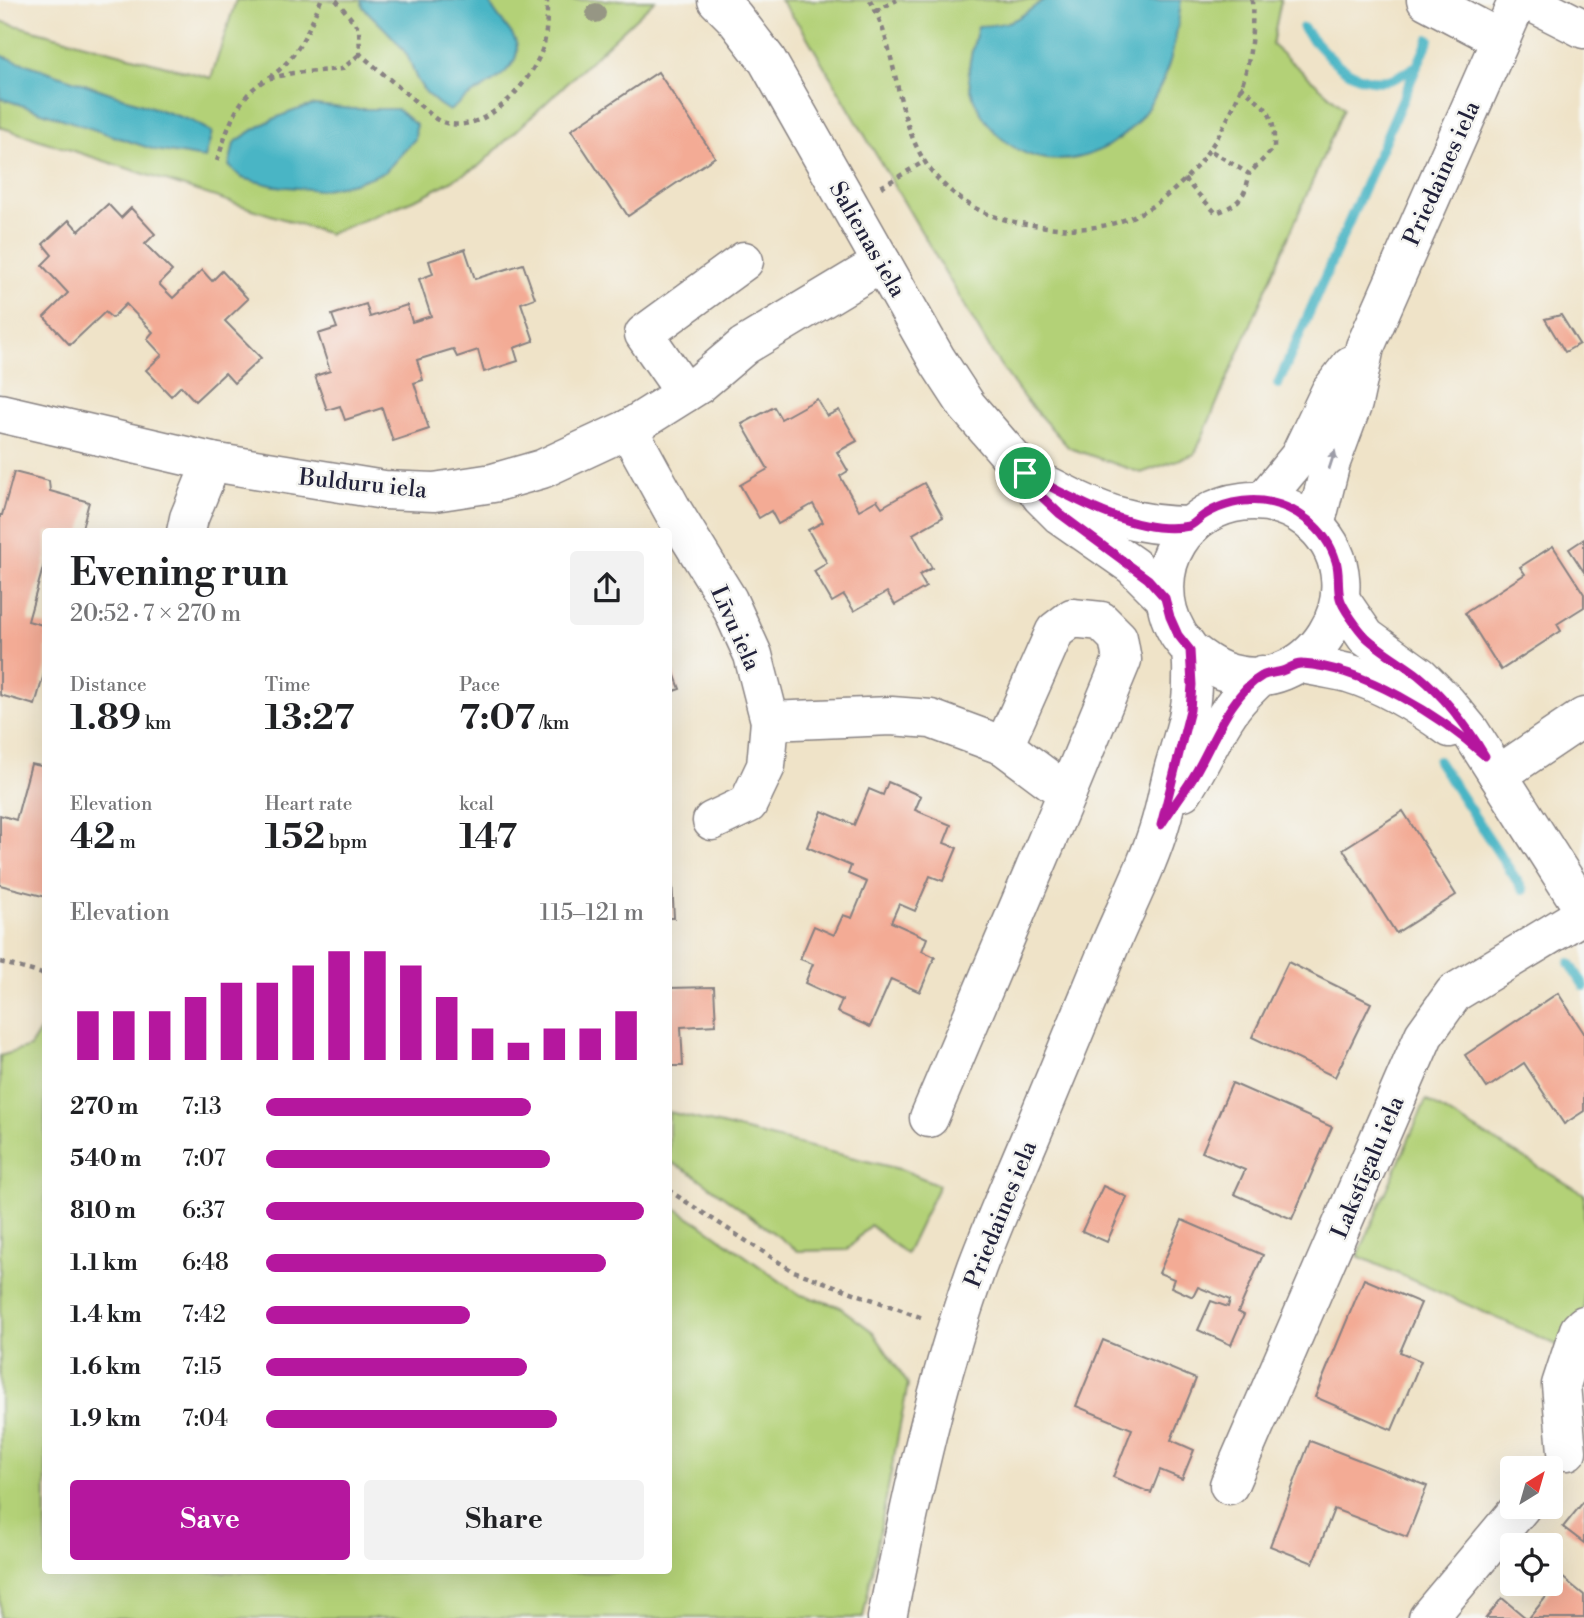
<!DOCTYPE html>
<meta charset="utf-8">
<style>
:root{--surface:#fff;--page:#f2f2f2;--text:#202124;--muted:#757577;--accent:#b5179e}
body{margin:0;font-family:"Libre Bodoni",serif;background:var(--page);color:var(--text);height:100vh;display:flex;flex-direction:column;font-size:26px;white-space:nowrap}
*{box-sizing:border-box;margin:0}
p{font-size:23px;color:var(--muted)}
.icon{flex:none;width:38px;height:38px;fill:none;stroke:currentColor;stroke-width:2;stroke-linecap:round;stroke-linejoin:round}
.map{position:relative;flex:1;overflow:hidden}
.details{position:absolute;left:42px;top:528px;width:630px;height:1046px;display:flex;flex-direction:column;background:var(--surface);border-radius:7px;box-shadow:0 7px 28px #0002}
.details>*{flex:none}
.needle{width:46px;rotate:37deg}
.tools{position:absolute;left:1500px;top:1456px;display:grid;gap:14px}
.tools a{display:grid;place-items:center;width:63px;height:63px;border-radius:7px;background:var(--surface);box-shadow:0 7px 28px #0002;font-size:35px}
.pin{position:absolute;display:grid;place-items:center;width:60px;height:60px;color:#fff;margin:-30px;border:4px solid #fff;border-radius:50%;box-shadow:0 2px 7px #0007}
.round{display:grid;place-items:center;flex:none;width:74px;height:74px;border-radius:7px;background:var(--page)}
.head{display:flex;align-items:center;justify-content:space-between;height:119px;padding:0 28px}
h1{font-size:38px;font-weight:800;line-height:52px}
.figures{display:grid;grid-template-columns:repeat(3,1fr);gap:10px;height:119px;padding:7px 28px}
.figures div{display:grid;align-content:center}
.figures b{font-size:35px;font-weight:800}
.figures small{font-size:19px;font-weight:400}
.figures p{font-size:19px}
.chart{height:196px;padding:14px 28px}
.chart p{display:flex;justify-content:space-between}
.chart svg{width:100%;height:126px;margin-top:7px;stroke:var(--accent);stroke-width:6}
.cta{display:flex;gap:14px;margin-top:auto;padding:14px 28px}
.cta a{flex:1;height:80px;border-radius:7px;background:var(--accent);color:#fff;font-size:28px;font-weight:800;line-height:80px;text-align:center}
.cta a+a{background:var(--page);color:var(--text)}
ul{padding:0 28px;list-style:none;font-size:23px}
li{display:grid;grid-template-columns:112px 84px 1fr;align-items:center;height:52px}
li i{height:18px;border-radius:9px;background:var(--accent)}
.map>svg:first-child{display:block}
.green{fill:#b3d177;stroke:#6a7a59;stroke-width:2}
.water{fill:#49b5c5;stroke:#366c80;stroke-width:2}
.lines{fill:none;stroke-linecap:round;stroke-linejoin:round}
.stream{stroke:#49b5c5;stroke-width:10}
.building{fill:#f3ab95}
.minor-casing{stroke:#888282;stroke-width:41}
.path{stroke:#888282;stroke-width:4.5;stroke-dasharray:5 5;stroke-linecap:butt}
.minor{stroke:#fff;stroke-width:38}
.tree{fill:#969684}
.oneway{fill:#9c9ca7}
.route-casing{stroke:#fff;stroke-width:14}
.route{stroke:#b5179e;stroke-width:9}
.labels{text-anchor:middle;stroke-width:5;stroke-linejoin:round;paint-order:stroke}
.street-label{font-size:23px;fill:#22223b;stroke:#f6f6f2}
</style>
<div class="map">
<svg width="1584" height="1618" viewBox="0 0 1584 1618">
<rect width="100%" height="100%" fill="#f6f6f2"/>
<filter id="ink" filterUnits="userSpaceOnUse"><feTurbulence type="fractalNoise" baseFrequency=".0143" numOctaves="2"/><feDisplacementMap in="SourceGraphic" scale="14" xChannelSelector="R" yChannelSelector="G"/><feConvolveMatrix kernelMatrix="1 2 1 2 8 2 1 2 1" color-interpolation-filters="sRGB"/></filter>
<filter id="wash" filterUnits="userSpaceOnUse"><feTurbulence type="fractalNoise" baseFrequency=".00686" numOctaves="4" result="noise"/><feDisplacementMap in="SourceGraphic" scale="28" xChannelSelector="R" yChannelSelector="G"/><feGaussianBlur stdDeviation="1.57" result="paint"/><feColorMatrix in="noise" values="0 0 0 0 0 0 0 0 0 0 0 0 0 0 0 0 0 1.4 0 .05"/><feComposite in="paint" operator="in"/></filter>
<g filter="url(#wash)">
<rect width="100%" height="100%" fill="#efe3c8"/>
<g class="green">
<polygon points="236,0 655,0 479,166 423,196 329,234 0,127 0,21 211,78"/>
<polygon points="780,0 1281,0 1272,45 1344,108 1195,454 1141,473 1069,448 1024,398 996,359 803,30"/>
<polygon points="45,1023 46,1572 668,1572 669,1204 708,1229 798,1294 838,1306 873,1332 908,1384 863,1618 0,1618 0,1056 30,1047"/>
<polygon points="1426,1100 1584,1194 1584,1364 1564,1348 1358,1256"/>
<polygon points="669,1112 903,1170 939,1185 906,1254 870,1225 847,1250 798,1251 693,1174 669,1161"/>
</g>
<g class="water">
<path d="M361,0H489C494,16 505,22 513,36C531,66 485,86 466,98C460,102 455,107 449,111C437,104 425,94 418,81C412,71 412,61 404,51C393,35 376,21 363,7Z"/>
<path d="M1043,0H1181C1176,46 1168,87 1136,123C1092,171 1022,175 984,118C976,106 970,94 969,79C967,63 975,42 978,26C1010,25 1018,20 1043,0Z"/>
<polygon points="0,55 192,121 212,132 205,158 155,150 0,98"/>
<path d="M315,105L353,109H397L416,125L415,139L385,172L354,183L320,190L275,186L242,178L229,166L234,143C260,124 284,112 315,105Z"/>
</g>
<g class="lines">
<g class="stream">
<path d="M1303,28C1324,53 1351,86 1388,80C1398,78 1409,70 1418,65"/>
<polyline points="1278,384 1429,39"/>
<polyline points="1438,761 1523,890"/>
<polyline points="1570,963 1584,986"/>
</g>
</g>
<g id="blocks">
<g class="building">
<polygon points="658,72 715,157 628,216 571,130"/>
<polygon points="108,204 121,218 131,208 155,234 145,244 172,271 159,284 173,298 202,270 212,281 222,271 248,299 225,321 261,358 234,383 225,373 195,401 181,386 171,396 146,370 162,355 147,339 153,332 126,304 112,318 105,312 70,345 44,317 68,293 42,265 52,255 43,244 69,220 79,231"/>
<polygon points="465,249 475,279 523,264 535,298 521,303 534,341 514,348 518,361 484,372 478,350 457,357 453,349 417,360 423,380 414,383 429,429 393,441 382,408 345,420 340,406 327,410 315,376 330,371 318,334 337,328 332,315 366,304 370,317 407,305 412,322 431,316 419,279 433,274 429,261"/>
<polygon points="1561,315 1579,344 1565,352 1545,319"/>
<polygon points="817,399 827,416 839,410 857,441 837,452 848,471 840,476 859,510 877,500 882,507 924,483 943,517 913,534 932,568 919,575 926,587 895,605 887,592 854,611 844,595 832,602 814,571 827,563 808,530 823,522 813,504 778,524 771,511 759,518 740,485 768,469 742,424 774,407 781,419"/>
<polygon points="14,472 49,481 50,491 89,502 81,532 46,532 46,557 28,621 46,626 46,667 35,705 0,695 0,515 2,515"/>
<polygon points="1584,539 1584,572 1569,549"/>
<polygon points="1553,546 1584,594 1584,607 1557,624 1561,631 1501,670 1465,613 1525,574 1520,567"/>
<polygon points="668,657 680,689 668,693"/>
<polygon points="31,764 46,767 46,897 0,885 0,815 16,820"/>
<polygon points="888,782 921,796 915,810 951,825 944,843 957,848 943,881 930,876 915,911 899,904 891,922 927,938 922,951 935,957 920,992 891,979 870,1027 837,1012 842,1000 805,983 813,964 800,959 814,926 834,935 843,915 852,918 867,882 848,874 851,866 807,847 822,811 854,825 869,789 883,795"/>
<polygon points="1403,811 1456,895 1396,933 1343,849"/>
<polygon points="668,882 672,882 674,918 668,918"/>
<polygon points="1288,962 1371,1003 1335,1077 1252,1037"/>
<polygon points="714,987 716,1025 681,1027 683,1066 668,1066 668,988"/>
<polygon points="1558,993 1584,1033 1584,1111 1564,1124 1524,1063 1487,1088 1465,1055"/>
<polygon points="1232,1083 1332,1127 1292,1219 1234,1194 1245,1170 1202,1152"/>
<polygon points="1103,1186 1127,1197 1107,1242 1082,1231"/>
<polygon points="1182,1220 1263,1255 1238,1312 1244,1315 1231,1345 1198,1330 1211,1301 1228,1307 1230,1300 1198,1287 1193,1297 1171,1287 1174,1279 1159,1273"/>
<polygon points="1364,1279 1421,1303 1400,1352 1421,1361 1392,1430 1315,1397"/>
<polygon points="1103,1340 1196,1379 1171,1440 1194,1450 1182,1479 1160,1470 1151,1493 1113,1477 1132,1429 1076,1406"/>
<polygon points="1310,1441 1427,1486 1407,1537 1334,1509 1313,1563 1270,1546"/>
<polygon points="1584,1501 1584,1543 1563,1527"/>
<polygon points="1562,1577 1584,1595 1584,1618 1529,1618"/>
<polygon points="1502,1598 1526,1618 1486,1618"/>
</g>
</g>
</g>
<g filter="url(#ink)">
<use href="#blocks" fill-opacity="0" stroke="#888282" stroke-width="2"/>
<g class="lines">
<g class="minor-casing">
<g id="minor">
<polyline points="717,0 734,17 767,60 937,360 967,406 1025,473 1041,496 1060,515 1133,566 1165,598"/>
<polyline points="1426,0 1500,39"/>
<polyline points="1527,0 1584,29"/>
<polyline points="685,393 644,334 744,261"/>
<polyline points="0,413 212,462 384,490 434,492 493,483 542,469 628,429 698,385 744,346 882,263"/>
<polyline points="628,429 673,511 728,600 753,655 770,721 766,766 748,804 712,821"/>
<path d="M1051,487C1100,513 1135,526 1191,526"/>
<polyline points="1263,501 1299,457 1330,392 1351,365"/>
<polyline points="1315,526 1331,462 1353,403 1365,347 1518,0"/>
<polyline points="186,532 189,518 212,462"/>
<polyline points="1340,599 1366,637 1420,676 1447,703 1470,731 1584,910"/>
<path d="M1299,663C1315,667 1332,669 1348,673C1384,684 1420,706 1450,728"/>
<polyline points="770,721 891,716 931,719 1004,746 1067,793 929,1118"/>
<polyline points="1004,746 1055,631 1072,618 1101,621 1118,638 1122,660 1067,793"/>
<polyline points="1498,775 1584,717"/>
<path d="M1183,791C1200,766 1211,738 1228,713C1237,698 1250,687 1262,675"/>
<polyline points="1567,1451 1561,1385 1579,1330 1584,1325"/>
<polyline points="1229,1485 1424,1035 1454,993 1584,914"/>
<path d="M887,1618C911,1499 936,1381 977,1267C992,1227 1009,1188 1025,1150C1054,1082 1082,1013 1110,945C1126,907 1150,861 1161,821C1166,804 1169,785 1174,767C1182,739 1192,713 1192,683C1192,674 1193,660 1190,651C1188,645 1180,639 1177,632C1161,605 1161,569 1178,542C1207,495 1275,487 1315,526C1380,590 1310,703 1223,671C1211,666 1200,658 1190,650"/>
<polyline points="1428,1618 1521,1507"/>
</g>
</g>
<g class="path">
<path d="M321,0C308,31 297,60 267,79L293,73L342,69L360,54"/>
<path d="M336,0L359,28L360,54L436,119C480,143 533,83 544,44C547,30 547,14 547,0"/>
<path d="M870,0C903,59 892,136 944,185C974,213 1000,221 1040,226C1067,230 1092,230 1118,222C1184,202 1233,128 1248,63C1252,43 1253,21 1252,0"/>
<polyline points="876,11 897,0"/>
<path d="M1240,86C1267,108 1275,111 1274,148L1249,174"/>
<path d="M217,161C228,129 236,96 267,79"/>
<path d="M1184,179L1216,213C1237,205 1246,198 1249,174L1208,149"/>
<polyline points="881,187 925,161"/>
<polyline points="0,962 46,975"/>
<polyline points="668,1190 791,1270 923,1318"/>
</g>
<use href="#minor" class="minor"/>
</g>
<circle class="tree" cx="596" cy="13" r="10"/>
<defs><path id="oneway-solid" d="M-6-.8H1V-3.2L6.5 0L1 3.2V.8H-6Z" transform="scale(1.75)"/></defs>
<use class="oneway" href="#oneway-solid" transform="translate(1332 460) rotate(-72)"/>
</g>
<g class="lines" filter="url(#ink)">
<g class="route-casing">
<path id="route" d="M1025,473C1068,496 1137,537 1189,526C1195,524 1200,517 1206,514C1222,504 1243,499 1262,501C1295,505 1326,528 1336,561C1340,573 1337,586 1340,598C1342,607 1359,630 1366,637C1381,651 1401,662 1418,675C1445,697 1467,726 1485,756C1441,716 1362,667 1302,664C1295,663 1289,669 1282,671C1276,673 1267,673 1262,676C1231,693 1213,743 1196,772C1186,790 1172,807 1161,825L1190,710L1192,685L1190,650L1178,635L1170,617L1165,598L1148,579L1060,514L1041,496Z"/>
</g>
<use href="#route" class="route"/>
</g>
<g class="labels">
<g class="street-label">
<text transform="translate(1441 173) rotate(-66)" y="8">Priedaines iela</text>
<text transform="translate(868 239) rotate(60)" y="8">Salienas iela</text>
<text transform="translate(363 483) rotate(6)" y="8">Bulduru iela</text>
<text transform="translate(736 628) rotate(66)" y="8">Līvu iela</text>
<text transform="translate(1367 1167) rotate(-67)" y="8">Lakstīgalu iela</text>
<text transform="translate(1000 1214) rotate(-68)" y="8">Priedaines iela</text>
</g>
</g>
</svg>
<div class="tools">
<a><svg class="needle" viewBox="-14 -14 28 28"><path d="M0-13l5 13h-10z" fill="#e53935"/><path d="M0 13l5-13h-10z" fill="#757577"/></svg></a>
<a><svg class="icon" aria-label="locate" viewBox="0 0 24 24"><circle cx="12" cy="12" r="6"/><path d="M12 2v4M12 18v4M2 12h4M18 12h4"/></svg></a>
</div>
<div class="pin" style="left:1025px;top:473px;background:#1e9e55"><svg class="icon" aria-label="arrive" viewBox="0 0 24 24"><path d="M6 21V4h12l-3 4 3 4H6"/></svg></div>
<section class="details">
<div class="head"><div><h1>Evening run</h1><p>20:52 · 7 × 270 m</p></div><a class="round"><svg class="icon" aria-label="share" viewBox="0 0 24 24"><path d="M12 15V3M7 8l5-5 5 5M5 13v7h14v-7"/></svg></a></div>
<div class="figures">
<div><p>Distance</p><b>1.89<small> km</small></b></div>
<div><p>Time</p><b>13:27</b></div>
<div><p>Pace</p><b>7:07<small> /km</small></b></div>
</div>
<div class="figures">
<div><p>Elevation</p><b>42<small> m</small></b></div>
<div><p>Heart rate</p><b>152<small> bpm</small></b></div>
<div><p>kcal</p><b>147</b></div>
</div>
<div class="chart"><p><span>Elevation</span>115–121 m</p>
<svg viewBox="0 0 160 44" preserveAspectRatio="none"><path d="M5 44V27M15 44V27M25 44V27M35 44V22M45 44V17M55 44V17M65 44V11M75 44V6M85 44V6M95 44V11M105 44V22M115 44V33M125 44V38M135 44V33M145 44V33M155 44V27"/></svg>
</div>
<ul>
<li><b>270 m</b>7:13<i style="width:70%"></i></li>
<li><b>540 m</b>7:07<i style="width:75%"></i></li>
<li><b>810 m</b>6:37<i style="width:100%"></i></li>
<li><b>1.1 km</b>6:48<i style="width:90%"></i></li>
<li><b>1.4 km</b>7:42<i style="width:54%"></i></li>
<li><b>1.6 km</b>7:15<i style="width:69%"></i></li>
<li><b>1.9 km</b>7:04<i style="width:77%"></i></li>
</ul>
<div class="cta"><a>Save</a><a>Share</a></div>
</section>
</div>
